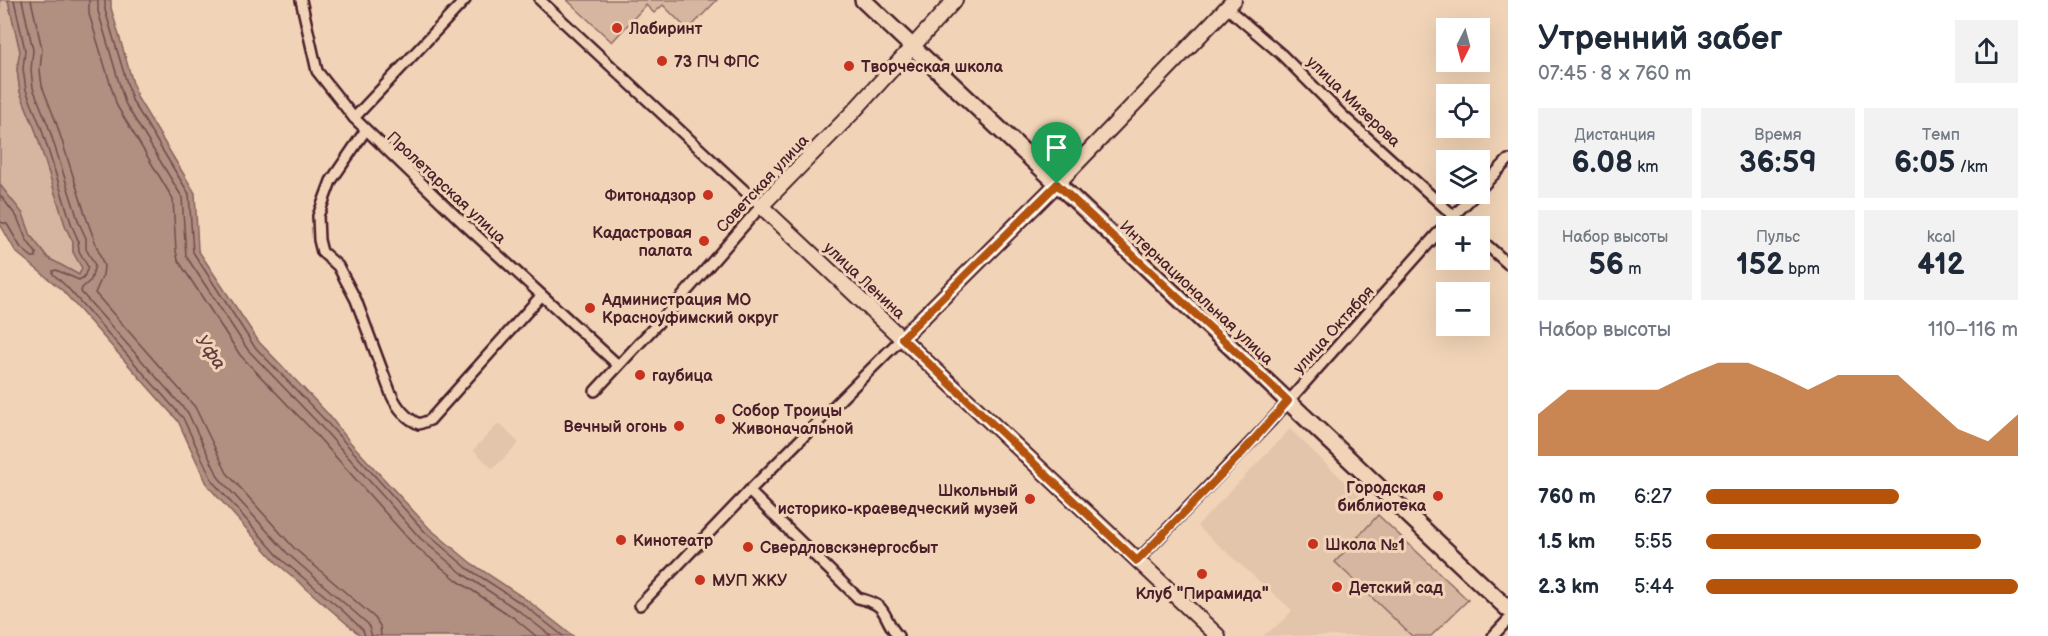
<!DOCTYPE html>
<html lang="ru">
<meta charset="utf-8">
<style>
:root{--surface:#fff;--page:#f2f2f3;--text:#1f2937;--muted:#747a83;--accent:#b45309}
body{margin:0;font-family:"Balsamiq Sans",sans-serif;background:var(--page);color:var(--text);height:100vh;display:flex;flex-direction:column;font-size:22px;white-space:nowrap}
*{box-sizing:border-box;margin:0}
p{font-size:20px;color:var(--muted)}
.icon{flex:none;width:33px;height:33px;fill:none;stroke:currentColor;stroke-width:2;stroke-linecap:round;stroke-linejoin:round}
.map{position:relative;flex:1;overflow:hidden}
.drawer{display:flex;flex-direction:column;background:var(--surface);width:540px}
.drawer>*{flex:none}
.needle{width:39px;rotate:186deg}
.buttons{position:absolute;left:1436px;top:18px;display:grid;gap:12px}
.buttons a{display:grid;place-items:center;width:54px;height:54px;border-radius:0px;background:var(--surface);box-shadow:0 6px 24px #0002;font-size:30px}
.pin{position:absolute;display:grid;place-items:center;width:51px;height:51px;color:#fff;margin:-62px -26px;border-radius:50% 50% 50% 0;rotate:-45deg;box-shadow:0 0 6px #0007}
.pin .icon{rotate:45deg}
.round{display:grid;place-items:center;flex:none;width:63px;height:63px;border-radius:0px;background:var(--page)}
.head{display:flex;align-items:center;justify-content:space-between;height:102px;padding:0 30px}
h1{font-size:33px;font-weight:700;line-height:45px}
.stats{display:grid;grid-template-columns:repeat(3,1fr);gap:9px;height:102px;padding:6px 30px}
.stats div{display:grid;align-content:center;border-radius:0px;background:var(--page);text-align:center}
.stats b{font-size:30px;font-weight:700}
.stats small{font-size:16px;font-weight:400}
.stats p{font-size:16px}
.chart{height:168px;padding:12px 30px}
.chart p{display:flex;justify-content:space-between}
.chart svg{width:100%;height:108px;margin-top:6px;fill:var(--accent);opacity:.7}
ul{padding:0 30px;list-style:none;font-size:20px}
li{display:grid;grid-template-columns:96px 72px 1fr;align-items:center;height:45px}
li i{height:15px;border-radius:8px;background:var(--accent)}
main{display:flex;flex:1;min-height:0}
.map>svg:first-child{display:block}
.built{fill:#e3c5ab}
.green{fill:#d6b6a0;stroke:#906a66;stroke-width:1.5}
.water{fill:#b18f81;stroke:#88625f;stroke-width:1.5}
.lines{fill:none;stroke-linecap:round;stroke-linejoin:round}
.shore{stroke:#734c4d;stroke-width:1.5}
.minor-casing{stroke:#4a1f2b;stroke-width:14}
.secondary-casing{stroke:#4a1f2b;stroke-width:18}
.primary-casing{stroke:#4a1f2b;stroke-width:20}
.minor{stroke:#f1d4b7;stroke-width:9}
.secondary{stroke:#f1d4b7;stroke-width:14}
.primary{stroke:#f1d4b7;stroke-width:15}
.route-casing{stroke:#fff;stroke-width:12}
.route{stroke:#b45309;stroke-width:8}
.poi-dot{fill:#c8321e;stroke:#f1d4b7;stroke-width:2}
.labels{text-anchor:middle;stroke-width:6;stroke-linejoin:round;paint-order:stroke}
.poi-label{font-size:16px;font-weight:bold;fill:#4a1f2b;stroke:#f1d4b7;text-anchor:start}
.street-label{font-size:16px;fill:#4a1f2b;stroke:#f1d4b7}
.water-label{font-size:18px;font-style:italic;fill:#643b40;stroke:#f1d4b7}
</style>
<main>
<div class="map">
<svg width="1508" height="636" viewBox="0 0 1508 636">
<rect width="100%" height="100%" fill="#f1d4b7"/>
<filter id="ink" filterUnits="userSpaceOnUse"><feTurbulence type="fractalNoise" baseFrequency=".0167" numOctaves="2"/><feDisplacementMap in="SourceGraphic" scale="12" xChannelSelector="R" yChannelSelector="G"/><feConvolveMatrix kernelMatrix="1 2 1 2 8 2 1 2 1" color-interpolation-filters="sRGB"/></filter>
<g filter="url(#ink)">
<g class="built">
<polygon points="499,423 519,443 493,469 473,450"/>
<polygon points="1290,429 1468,600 1431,636 1263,636 1285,619 1292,610 1197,526"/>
</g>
<g class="green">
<polygon points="0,0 8,0 20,51 17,69 20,92 35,129 66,228 73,242 73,252 82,268 79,275 48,258 31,236 23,214 0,185"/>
<polygon points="567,0 717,0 688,30 663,5 654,13 646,5 612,42"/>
<polygon points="1378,515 1468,600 1431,636 1412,636 1335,562"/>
</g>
<polygon class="water" points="8,0 111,0 111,8 137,97 195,193 198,250 259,342 328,414 350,442 429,528 471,563 527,600 573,636 361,636 278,564 208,486 178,421 62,290 16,252 0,224 0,185 23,214 31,236 48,258 79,275 82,268 73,252 73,242 66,228 35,129 20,92 17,69 20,51"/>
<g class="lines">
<g class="shore">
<polyline points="14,0 25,50 23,69 26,90 41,127 72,226 78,240 79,251 88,267 84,277 79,280 56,270 53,271 53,274 67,287 183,418 213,482 282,560 342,610 363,630 365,636"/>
<polyline points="22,0 33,50 31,70 33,88 48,125 79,223 86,238 86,249 95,265 91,280 82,288 81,292 188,413 219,478 288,554 368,624 372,636"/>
<polyline points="31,0 42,49 40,70 42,86 56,122 87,220 104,266 103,275 95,293 195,407 227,473 294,548 375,618 380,626 381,636"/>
<polyline points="89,0 89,14 117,106 173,199 176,251 178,260 240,355 311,429 413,544 458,581 514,618 536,636"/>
<polyline points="98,0 98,11 125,103 182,197 186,256 248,350 318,423 420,538 463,574 519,611 551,636"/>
<polyline points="105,0 105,10 132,100 189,194 193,252 254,346 323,418 425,532 467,568 524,605 563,636"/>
<polyline points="0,195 17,217 26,239 36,253 36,257 32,257 21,248 7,224 0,222"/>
</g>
<g class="minor-casing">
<g id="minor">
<polyline points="301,0 317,71 354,118 463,223 618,365"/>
<polyline points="540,0 761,206 673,307 595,391"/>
<polyline points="1227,8 1281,54 1341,114 1465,226"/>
<polyline points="354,118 465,0"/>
<path d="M365,131L331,181L318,216L319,240L322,252L338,266L356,300L391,394C397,407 405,418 419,424L430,420L541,296"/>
<polyline points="1479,190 1508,160"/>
<polyline points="1479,238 1508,264"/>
<path d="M749,491L858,598C891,606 880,615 898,636"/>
<polyline points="1137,561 1270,422 1453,216 1476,194"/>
<polyline points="640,605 749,491 902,338"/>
<polyline points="1493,636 1508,620"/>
</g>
</g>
<g class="secondary-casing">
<g id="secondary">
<polyline points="955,0 853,112 761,206 1218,636"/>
<polyline points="902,338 1057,184 1234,0"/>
</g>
</g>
<g class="primary-casing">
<polyline id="primary" points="863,0 1508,609"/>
</g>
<use href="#minor" class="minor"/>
<use href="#secondary" class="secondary"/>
<use href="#primary" class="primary"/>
</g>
</g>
<g class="lines" filter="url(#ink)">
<g class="route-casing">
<polygon id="route" points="1057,184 1288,401 1241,454 1137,561 902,338"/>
</g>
<use href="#route" class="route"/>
</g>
<g class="poi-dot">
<circle cx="617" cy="28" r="6"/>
<circle cx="662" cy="61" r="6"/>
<circle cx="849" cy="66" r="6"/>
<circle cx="708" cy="195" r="6"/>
<circle cx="704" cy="241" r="6"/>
<circle cx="590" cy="308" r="6"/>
<circle cx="640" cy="375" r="6"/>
<circle cx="720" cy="419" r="6"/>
<circle cx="679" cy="426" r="6"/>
<circle cx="1438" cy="496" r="6"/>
<circle cx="1030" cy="499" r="6"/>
<circle cx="621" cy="540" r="6"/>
<circle cx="1313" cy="544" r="6"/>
<circle cx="748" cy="547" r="6"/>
<circle cx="1202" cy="574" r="6"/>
<circle cx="700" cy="580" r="6"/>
<circle cx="1337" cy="587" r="6"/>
</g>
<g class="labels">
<g class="poi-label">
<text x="629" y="34">Лабиринт</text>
<text x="674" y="67">73 ПЧ ФПС</text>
<text x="861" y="72">Творческая школа</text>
<text x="696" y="201" text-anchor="end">Фитонадзор</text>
<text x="692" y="238" text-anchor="end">Кадастровая<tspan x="692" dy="18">палата</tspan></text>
<text x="602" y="305">Администрация МО<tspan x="602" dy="18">Красноуфимский округ</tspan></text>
<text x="652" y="381">гаубица</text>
<text x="732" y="416">Собор Троицы<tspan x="732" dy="18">Живоначальной</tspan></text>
<text x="667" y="432" text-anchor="end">Вечный огонь</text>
<text x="1426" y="493" text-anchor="end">Городская<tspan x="1426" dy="18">библиотека</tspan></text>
<text x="1018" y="496" text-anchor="end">Школьный<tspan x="1018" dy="18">историко-краеведческий музей</tspan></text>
<text x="633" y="546">Кинотеатр</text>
<text x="1325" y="550">Школа №1</text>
<text x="760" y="553">Свердловскэнергосбыт</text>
<text x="712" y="586">МУП ЖКУ</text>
<text x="1349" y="593">Детский сад</text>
<text x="1202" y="599" text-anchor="middle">Клуб "Пирамида"</text>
</g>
<g class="street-label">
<text transform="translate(1354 101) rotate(44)" y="6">улица Мизерова</text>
<text transform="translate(762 183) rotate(-47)" y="6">Советская улица</text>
<text transform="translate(447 187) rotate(43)" y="6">Пролетарская улица</text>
<text transform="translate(865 280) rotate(43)" y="6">улица Ленина</text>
<text transform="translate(1197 292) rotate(43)" y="6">Интернациональная улица</text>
<text transform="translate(1333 329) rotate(-48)" y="6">улица Октября</text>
</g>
<g class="water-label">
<text transform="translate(211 352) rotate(55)" y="6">Уфа</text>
</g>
</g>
</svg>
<div class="buttons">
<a><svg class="needle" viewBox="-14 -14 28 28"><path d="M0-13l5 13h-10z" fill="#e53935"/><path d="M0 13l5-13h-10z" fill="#747a83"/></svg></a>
<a><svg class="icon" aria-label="locate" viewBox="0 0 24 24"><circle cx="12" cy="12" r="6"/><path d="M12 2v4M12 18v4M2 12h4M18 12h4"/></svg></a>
<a><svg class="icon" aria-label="layers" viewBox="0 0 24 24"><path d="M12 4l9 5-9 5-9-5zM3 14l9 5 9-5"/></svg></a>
<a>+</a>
<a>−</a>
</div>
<div class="pin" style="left:1057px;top:184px;background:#1e9e55"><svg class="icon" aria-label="arrive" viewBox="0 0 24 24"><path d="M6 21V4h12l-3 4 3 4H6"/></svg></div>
</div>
<section class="drawer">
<div class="head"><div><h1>Утренний забег</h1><p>07:45 · 8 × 760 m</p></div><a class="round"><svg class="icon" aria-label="share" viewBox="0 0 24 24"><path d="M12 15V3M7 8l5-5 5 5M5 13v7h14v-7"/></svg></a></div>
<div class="stats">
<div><p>Дистанция</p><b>6.08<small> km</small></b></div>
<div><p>Время</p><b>36:59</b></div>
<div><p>Темп</p><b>6:05<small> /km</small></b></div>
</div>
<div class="stats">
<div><p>Набор высоты</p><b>56<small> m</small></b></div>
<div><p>Пульс</p><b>152<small> bpm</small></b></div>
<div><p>kcal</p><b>412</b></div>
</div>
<div class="chart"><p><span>Набор высоты</span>110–116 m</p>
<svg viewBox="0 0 160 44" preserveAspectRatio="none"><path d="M0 44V27L10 17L20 17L30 17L40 17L50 11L60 6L70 6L80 11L90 17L100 11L110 11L120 11L130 22L140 33L150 38L160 27V44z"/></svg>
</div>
<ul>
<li><b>760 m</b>6:27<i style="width:62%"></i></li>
<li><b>1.5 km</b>5:55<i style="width:88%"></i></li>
<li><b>2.3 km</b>5:44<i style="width:100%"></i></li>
</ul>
</section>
</main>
